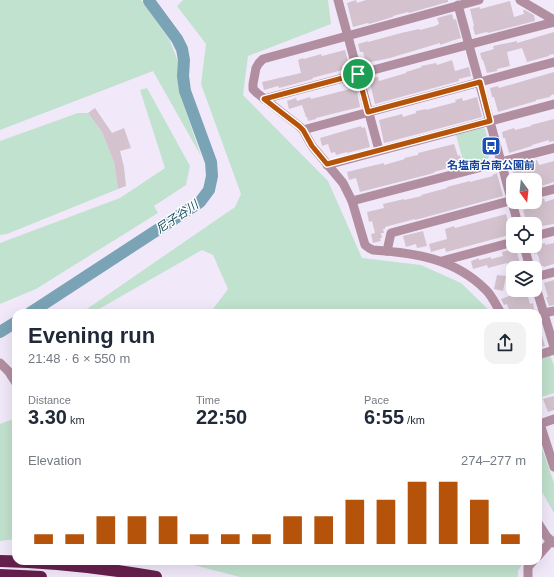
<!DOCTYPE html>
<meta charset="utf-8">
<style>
:root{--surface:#fff;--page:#f2f2f3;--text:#1f2937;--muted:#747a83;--accent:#b45309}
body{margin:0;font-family:Arial,"Noto Sans JP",sans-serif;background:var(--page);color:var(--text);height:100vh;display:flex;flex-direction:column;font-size:15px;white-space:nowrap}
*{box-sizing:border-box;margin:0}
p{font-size:13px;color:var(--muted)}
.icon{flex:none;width:22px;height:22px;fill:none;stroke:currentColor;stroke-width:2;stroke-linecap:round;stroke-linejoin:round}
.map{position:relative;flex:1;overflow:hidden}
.panel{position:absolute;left:12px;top:309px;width:530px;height:256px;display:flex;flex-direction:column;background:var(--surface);border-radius:12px;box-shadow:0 4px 16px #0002}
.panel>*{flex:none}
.needle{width:26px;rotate:165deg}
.tools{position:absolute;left:506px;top:173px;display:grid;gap:8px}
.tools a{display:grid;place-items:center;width:36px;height:36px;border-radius:8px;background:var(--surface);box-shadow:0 4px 16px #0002;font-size:20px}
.pin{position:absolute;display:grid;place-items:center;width:34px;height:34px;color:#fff;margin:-17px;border:2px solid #fff;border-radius:50%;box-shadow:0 1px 4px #0007}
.round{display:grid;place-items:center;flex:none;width:42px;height:42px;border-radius:12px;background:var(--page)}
.head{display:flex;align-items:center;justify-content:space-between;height:68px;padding:0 16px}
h1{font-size:22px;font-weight:700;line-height:30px}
.figures{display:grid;grid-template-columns:repeat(3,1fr);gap:6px;height:68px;padding:4px 16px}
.figures div{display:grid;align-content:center}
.figures b{font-size:20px;font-weight:700}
.figures small{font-size:11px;font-weight:400}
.figures p{font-size:11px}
.chart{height:112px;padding:8px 16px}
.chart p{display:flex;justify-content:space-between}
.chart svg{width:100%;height:72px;margin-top:4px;stroke:var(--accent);stroke-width:6}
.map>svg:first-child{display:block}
.green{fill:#c1e2ce}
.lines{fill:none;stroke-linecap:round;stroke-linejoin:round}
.river{stroke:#7aa4b6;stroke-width:12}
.building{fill:#d4c3ce}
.minor{stroke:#b28ea1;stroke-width:9}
.highway{stroke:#66204d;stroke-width:12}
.route-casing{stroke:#fff;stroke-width:8}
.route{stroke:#b45309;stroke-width:5}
.labels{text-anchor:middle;stroke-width:3;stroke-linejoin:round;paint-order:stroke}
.transit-label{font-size:11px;font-weight:bold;fill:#164399;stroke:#fff}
.water-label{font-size:12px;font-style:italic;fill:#184f64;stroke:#fff}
</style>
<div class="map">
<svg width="554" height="577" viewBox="0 0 554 577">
<rect width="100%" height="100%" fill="#f1e9fa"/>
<g class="green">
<polygon points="0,0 141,0 169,39 178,61 181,97 201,156 153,71 0,130"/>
<polygon points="183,0 328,0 331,24 248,56 243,95 328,181 362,258 421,265 461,283 492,313 210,313 228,289 213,255 202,250 92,313 81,313 235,207 241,194 201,84 206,44 177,6"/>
<polygon points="147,88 190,166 186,185 154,206 158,213 36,289 0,304 0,243 120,198 165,168 140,90"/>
<polygon points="78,113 88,113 102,132 114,162 118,189 7,234 0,235 0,141"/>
<polygon points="482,128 485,129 491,153 486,162 465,168 456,135"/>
<polygon points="550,355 554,366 554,393 538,398 538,359"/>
<polygon points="16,418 16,539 0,541 0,424"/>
<polygon points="538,437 554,483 554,513 538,485"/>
<polygon points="178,561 524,561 518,571 518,577 240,577"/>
</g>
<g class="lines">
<g class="river">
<polyline points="30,313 200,202 209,190 212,176 211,162 185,91 183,76 184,60 182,49 177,39 149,1 149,0"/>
<polyline points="0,332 16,322"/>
</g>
</g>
<g class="building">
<polygon points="356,0 357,3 366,0 448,0 448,2 409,13 408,12 393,16 393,17 369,24 368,23 353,27 347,3"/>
<polygon points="510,1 514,17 524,14 523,10 525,10 534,15 535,21 488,33 487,32 475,35 473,27 474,26 470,9 480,7 480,9"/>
<polygon points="452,14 454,20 456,19 461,38 448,42 449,42 440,45 440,43 390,58 366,63 363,52 360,52 358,44 368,41 368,42 405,32 406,32 419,29 420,30 435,26 439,24 437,18"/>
<polygon points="554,32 554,54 549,55 549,56 527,62 522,48 507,52 510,66 497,69 497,71 487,73 483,60 482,60 480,53 494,49 493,46 517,41 517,43"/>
<polygon points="345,50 350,68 312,78 313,79 279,88 278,86 264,90 262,82 301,73 298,60 303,58 304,59 321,54 322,56"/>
<polygon points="452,60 455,71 469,67 471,76 459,79 459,81 375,104 369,79 378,77 379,81 406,73 406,72 422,67 421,66 436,63 437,65"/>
<polygon points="554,72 554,94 550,96 550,97 536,100 536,101 498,112 494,97 492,97 490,88 498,86 499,88"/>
<polygon points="354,88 355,91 357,91 360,107 316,118 316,119 308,121 307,117 306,117 302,105 289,109 287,101 296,98 297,101 310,97 311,99"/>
<polygon points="477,97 482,117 384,143 379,120 402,114 403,117 416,113 416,111 426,109 426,110 456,102 455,100 462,98 463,101"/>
<polygon points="95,108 112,133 124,128 131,148 120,151 124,167 126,186 118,189 114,162 102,132 88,113"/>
<polygon points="554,119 554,141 549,142 549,140 532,145 532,146 509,153 505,138 503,138 502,132 514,128 515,130 531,126 531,125"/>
<polygon points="361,126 362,128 365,127 370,147 347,153 347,152 336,155 335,152 331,153 328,144 322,146 320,138"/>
<polygon points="454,144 458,156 460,155 462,164 434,172 434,173 360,192 356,178 349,180 347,172 367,167 384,163 384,165 405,159 404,158 418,155 418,153"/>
<polygon points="537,160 539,165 554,161 554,182 535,188 535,180 515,180 512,169 529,164 529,162"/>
<polygon points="497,173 503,196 415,220 415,219 385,227 385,229 383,229 384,233 381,233 382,238 380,238 381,241 373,243 371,234 375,233 372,221 369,222 367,212 384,208 383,204 404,199 404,200 422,196 421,195 447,188 447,187 470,181 470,182 493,176 492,175"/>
<polygon points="544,198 545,202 554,199 554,224 535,227 535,224 527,224 523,210 540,205 539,200"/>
<polygon points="506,214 509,225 512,224 513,227 513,234 446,252 445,248 431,252 429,244 447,239 445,229 454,226 455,228"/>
<polygon points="423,231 427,246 417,248 416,244 406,247 403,236"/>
<polygon points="545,243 545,245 554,243 554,264 544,267 543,266 541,266 538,255 537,255 537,253 534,254 532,246"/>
<polygon points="516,248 521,268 509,268 507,263 488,268 487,265 473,269 471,261 479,258 479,260 491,257 491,259 503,256 502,252"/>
<polygon points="497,275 506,276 503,291 494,289"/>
<polygon points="554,280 554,305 549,306 546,297 548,297 544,283"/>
<polygon points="524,290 526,290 530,304 533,303 535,313 510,313 507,304 504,305 501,299 515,294 512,293"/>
<polygon points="538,329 540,329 545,346 538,348"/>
<polygon points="554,396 554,410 548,412 543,399"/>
</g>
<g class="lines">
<g class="minor">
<polyline points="338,0 379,150"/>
<path d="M479,0L263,59L259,63L256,68L253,84V89L257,93L299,126L303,130L312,146L343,183L352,201L365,245L369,248L373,250C415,253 454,258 486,290C492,296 496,305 501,313"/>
<polyline points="520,0 554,20"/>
<polyline points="458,5 518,224"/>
<polyline points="264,99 554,22"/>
<polyline points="303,130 554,62"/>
<polyline points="327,165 554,104"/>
<polyline points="535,194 554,189"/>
<polyline points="352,201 554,148"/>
<polyline points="535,236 554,231"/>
<polyline points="524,246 530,268"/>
<polyline points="387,251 391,233 513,200"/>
<polyline points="442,261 513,242"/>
<polyline points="535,277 554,272"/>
<polyline points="535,284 554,347"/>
<polyline points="544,313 554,311"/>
<polyline points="538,355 554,350"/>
<polyline points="0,363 9,372 16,383"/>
<polyline points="554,419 540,424 554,467"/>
<polyline points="538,523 547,537 554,543"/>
<polyline points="538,556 551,541"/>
<polyline points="528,577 528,567 533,561"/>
</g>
<g class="highway">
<path d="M0,561C53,562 104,568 156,577"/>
<polyline points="0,575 41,577"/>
</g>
</g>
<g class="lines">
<g class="route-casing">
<polygon id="route" points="358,74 368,112 480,82 490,121 327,164 312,146 303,130 299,126 264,99"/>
</g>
<use href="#route" class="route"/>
</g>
<defs>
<g id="bus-square" transform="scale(1)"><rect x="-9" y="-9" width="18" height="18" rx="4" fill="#1a4fb4" stroke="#fff"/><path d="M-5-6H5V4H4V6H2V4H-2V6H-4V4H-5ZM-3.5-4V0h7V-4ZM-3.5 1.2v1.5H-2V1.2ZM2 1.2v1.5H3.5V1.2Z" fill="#fff"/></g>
</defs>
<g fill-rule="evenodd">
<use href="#bus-square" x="491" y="146"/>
</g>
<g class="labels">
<g class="transit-label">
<text x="491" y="169">名塩南台南公園前</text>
</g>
<g class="water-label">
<text transform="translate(177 217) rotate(-34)" y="4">尼子谷川</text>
</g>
</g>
</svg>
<div class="tools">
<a><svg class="needle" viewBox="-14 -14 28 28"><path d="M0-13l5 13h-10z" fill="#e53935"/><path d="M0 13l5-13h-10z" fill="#747a83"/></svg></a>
<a><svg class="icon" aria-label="locate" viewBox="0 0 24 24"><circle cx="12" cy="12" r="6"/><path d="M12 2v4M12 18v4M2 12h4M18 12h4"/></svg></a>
<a><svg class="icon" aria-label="layers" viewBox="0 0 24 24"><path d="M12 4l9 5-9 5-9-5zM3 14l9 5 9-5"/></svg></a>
</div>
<div class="pin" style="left:358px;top:74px;background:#1e9e55"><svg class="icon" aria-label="arrive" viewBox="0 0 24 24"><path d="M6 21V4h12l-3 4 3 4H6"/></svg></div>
<section class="panel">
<div class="head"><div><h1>Evening run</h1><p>21:48 · 6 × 550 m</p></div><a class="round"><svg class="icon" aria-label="share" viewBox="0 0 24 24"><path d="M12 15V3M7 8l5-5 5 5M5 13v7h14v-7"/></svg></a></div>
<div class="figures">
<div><p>Distance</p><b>3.30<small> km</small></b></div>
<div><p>Time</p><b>22:50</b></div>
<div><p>Pace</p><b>6:55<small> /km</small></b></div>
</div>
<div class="chart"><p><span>Elevation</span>274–277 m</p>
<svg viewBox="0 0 160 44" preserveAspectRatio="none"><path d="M5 44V38M15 44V38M25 44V27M35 44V27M45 44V27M55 44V38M65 44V38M75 44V38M85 44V27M95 44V27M105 44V17M115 44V17M125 44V6M135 44V6M145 44V17M155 44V38"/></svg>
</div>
</section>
</div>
